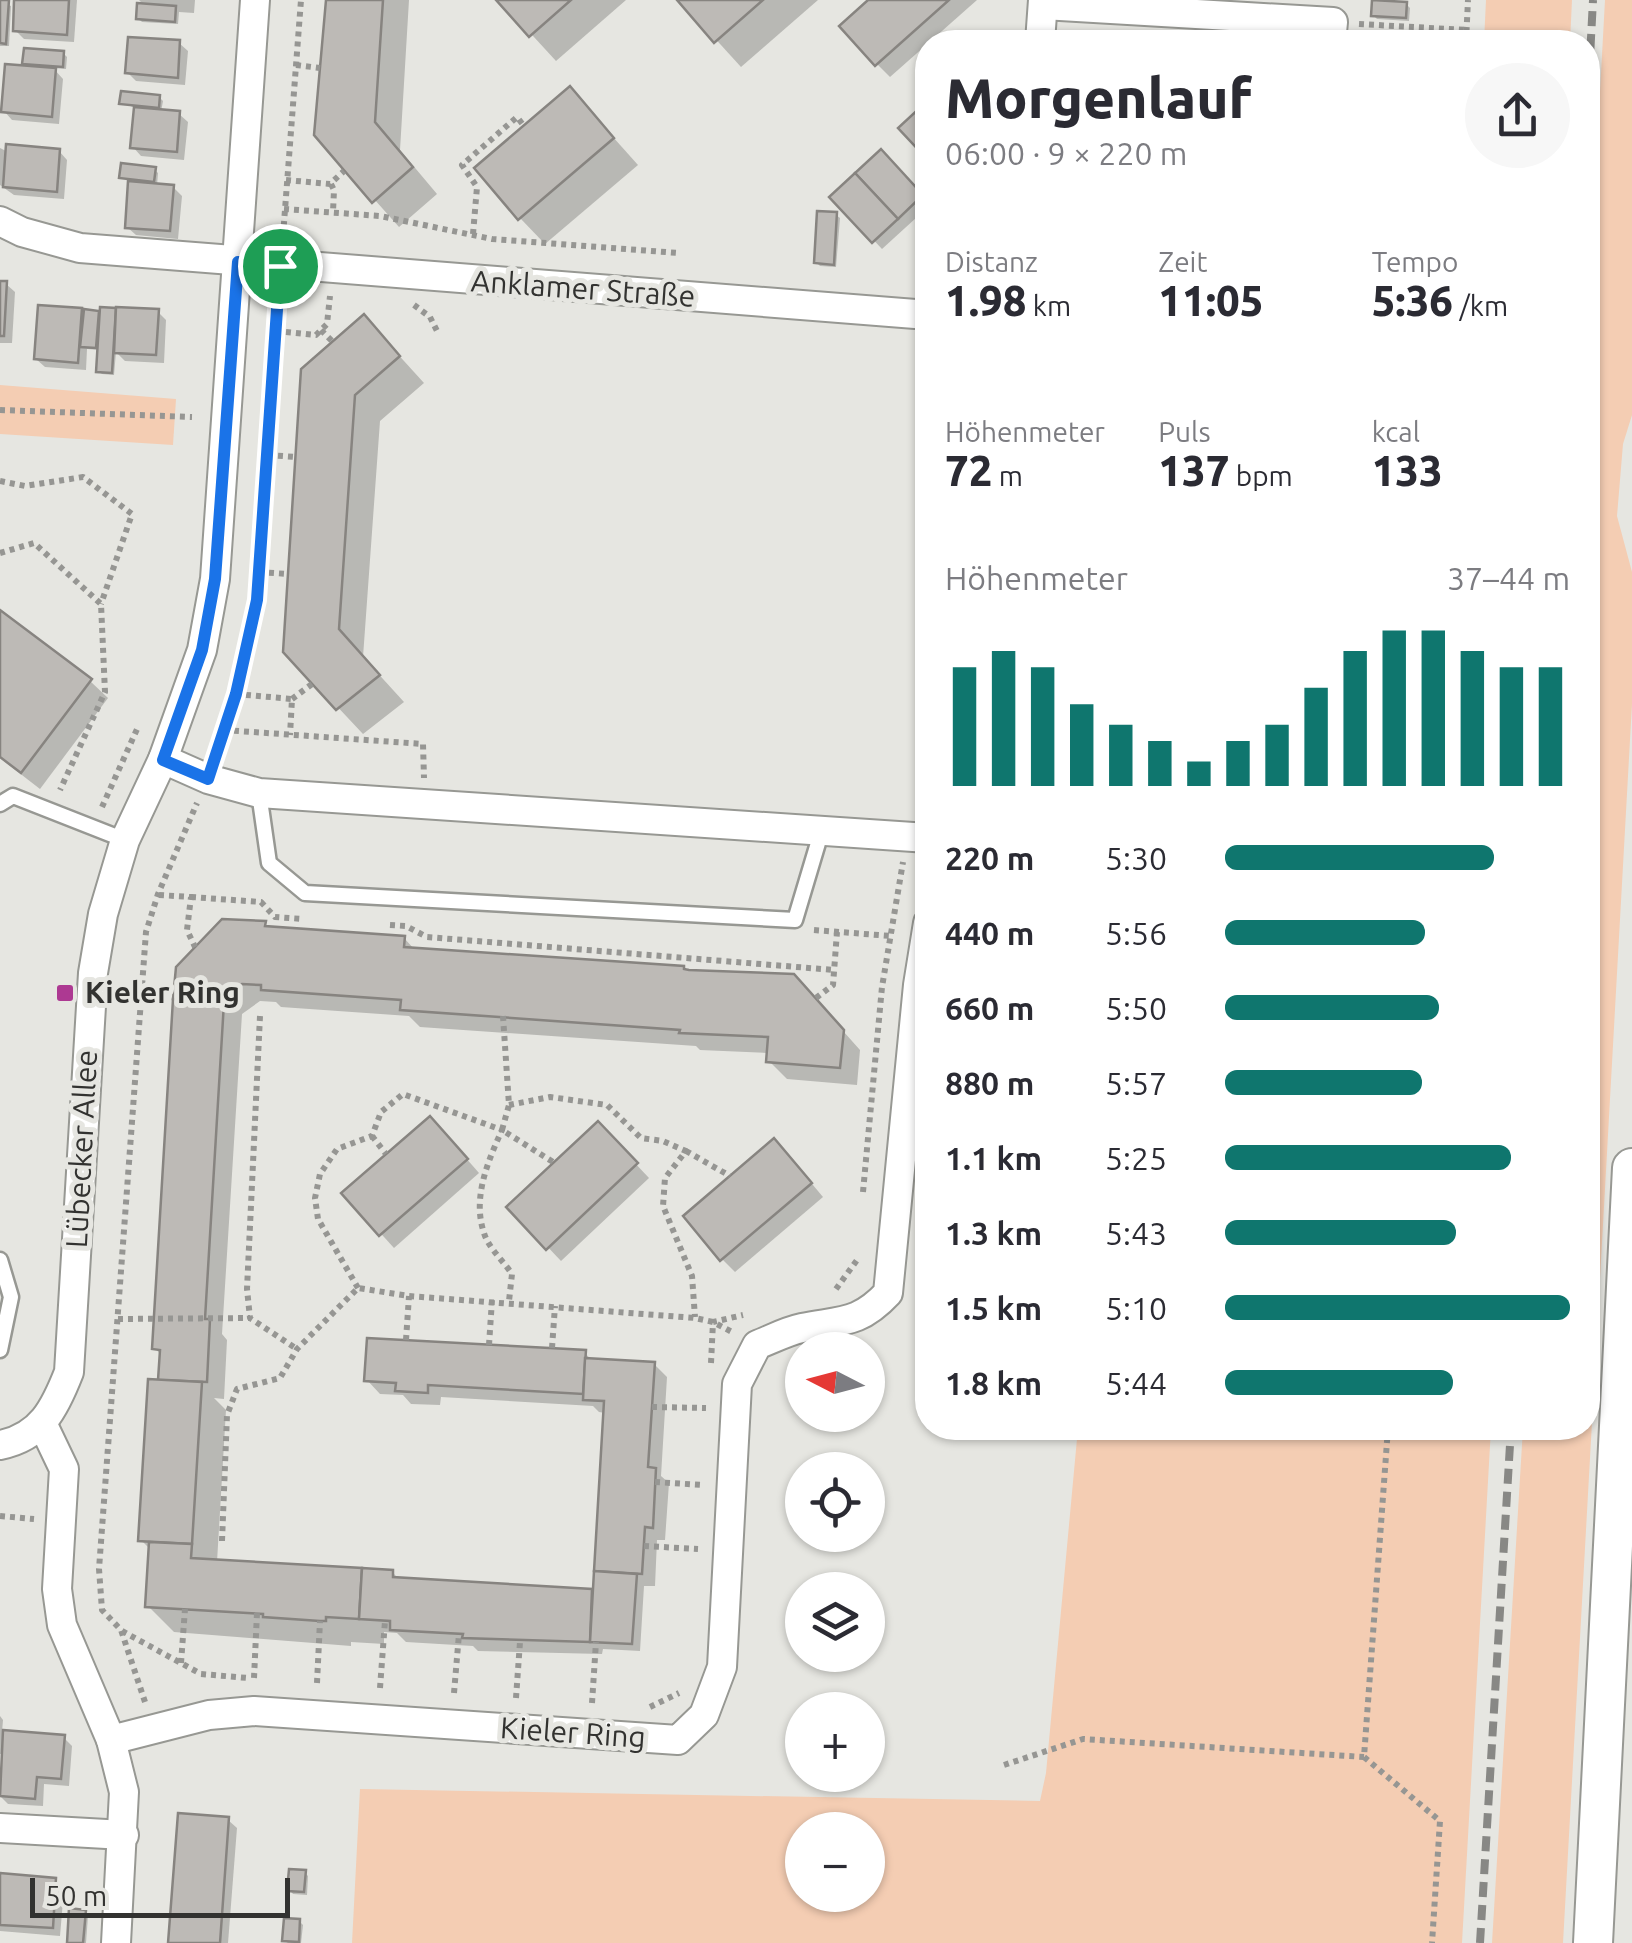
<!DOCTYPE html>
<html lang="de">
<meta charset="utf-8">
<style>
:root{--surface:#fff;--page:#f7f7f7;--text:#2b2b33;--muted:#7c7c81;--accent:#0f766e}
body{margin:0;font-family:Ubuntu,sans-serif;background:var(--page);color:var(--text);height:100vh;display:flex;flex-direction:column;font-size:38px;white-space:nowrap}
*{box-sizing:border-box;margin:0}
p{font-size:32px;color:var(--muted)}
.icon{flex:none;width:55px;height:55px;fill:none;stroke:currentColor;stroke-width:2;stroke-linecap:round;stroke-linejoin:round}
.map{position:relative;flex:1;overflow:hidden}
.side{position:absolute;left:915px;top:30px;width:685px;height:1410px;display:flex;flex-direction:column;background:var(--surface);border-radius:40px;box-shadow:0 2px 8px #0004}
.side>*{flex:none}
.needle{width:65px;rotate:276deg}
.controls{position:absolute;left:785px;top:1332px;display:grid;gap:20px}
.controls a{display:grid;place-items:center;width:100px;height:100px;border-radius:50%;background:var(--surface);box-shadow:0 2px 8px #0004;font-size:50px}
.scale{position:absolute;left:30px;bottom:25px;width:260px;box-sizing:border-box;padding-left:10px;border:5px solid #323230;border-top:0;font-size:28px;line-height:35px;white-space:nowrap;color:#323230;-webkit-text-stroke:8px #e6e6e1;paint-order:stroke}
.pin{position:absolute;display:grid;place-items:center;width:85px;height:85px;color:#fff;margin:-42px;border:5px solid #fff;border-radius:50%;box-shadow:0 2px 10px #0007}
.round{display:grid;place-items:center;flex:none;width:105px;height:105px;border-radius:52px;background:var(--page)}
.summary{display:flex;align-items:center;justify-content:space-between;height:170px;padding:0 30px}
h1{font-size:55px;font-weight:800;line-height:75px}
.figures{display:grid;grid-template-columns:repeat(3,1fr);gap:15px;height:170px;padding:10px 30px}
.figures div{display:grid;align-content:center}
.figures b{font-size:42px;font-weight:800}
.figures small{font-size:28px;font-weight:400}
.figures p{font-size:28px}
.chart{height:280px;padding:20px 30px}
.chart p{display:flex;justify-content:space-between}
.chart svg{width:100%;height:180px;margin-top:10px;stroke:var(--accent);stroke-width:6}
ul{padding:0 30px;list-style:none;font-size:32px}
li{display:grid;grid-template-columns:160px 120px 1fr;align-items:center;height:75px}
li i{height:25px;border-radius:12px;background:var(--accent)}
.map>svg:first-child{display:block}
.green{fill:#f4cdb3;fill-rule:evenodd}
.shadow{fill:#0003}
.building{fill:#bdbab6;stroke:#878480;stroke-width:2.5}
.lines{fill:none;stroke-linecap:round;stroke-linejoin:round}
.service-casing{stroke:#979893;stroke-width:19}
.minor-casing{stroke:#979893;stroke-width:32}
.secondary-casing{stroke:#979893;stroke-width:42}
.path{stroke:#969693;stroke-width:6;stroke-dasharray:5 5;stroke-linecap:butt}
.service{stroke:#fff;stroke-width:14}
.minor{stroke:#fff;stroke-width:28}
.secondary{stroke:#fff;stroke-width:38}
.rail{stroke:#888885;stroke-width:8;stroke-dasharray:15 8;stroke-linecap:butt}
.route-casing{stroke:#fff;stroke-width:20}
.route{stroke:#1a73e8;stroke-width:12}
.poi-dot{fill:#ad3992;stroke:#e6e6e1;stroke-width:4}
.labels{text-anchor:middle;stroke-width:10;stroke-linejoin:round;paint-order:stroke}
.street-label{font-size:30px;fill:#323230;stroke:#e6e6e1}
.poi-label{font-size:30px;font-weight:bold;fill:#323230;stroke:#e6e6e1;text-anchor:start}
</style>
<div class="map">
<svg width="1632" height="1943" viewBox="0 0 1632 1943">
<rect width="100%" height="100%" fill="#e6e6e1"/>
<g class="green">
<polygon points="1486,0 1572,0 1570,42 1484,42"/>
<polygon points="1605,0 1632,0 1632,415 1623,444 1617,516 1632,572 1632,704 1563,1943 1492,1943 1523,1428 1588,1428 1588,312"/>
<polygon points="0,385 176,399 173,445 0,434"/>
<path d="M1078,1428H1491L1462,1943H352L360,1789L1040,1801L1046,1773ZM868,1830V1895H802V1830Z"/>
</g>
<g class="shadow">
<polygon points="17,0 77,0 74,42 24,39 15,30"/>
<polygon points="139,0 195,0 194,13 179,12 178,24 142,22 138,18 145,6"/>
<polygon points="329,0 409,0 400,150 437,194 399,227 317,135"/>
<polygon points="500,0 626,0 556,61"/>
<polygon points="680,0 818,0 741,67"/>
<polygon points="872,0 977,0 890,77 877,64"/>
<polygon points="0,2 11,6 9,46 0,46"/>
<polygon points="1406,4 1410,8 1409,21 1377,19 1373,15"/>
<polygon points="179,43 188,51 185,85 136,81 127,72"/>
<polygon points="63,53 67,57 66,69 53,68 63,79 59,124 12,120 4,111 31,68 25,63"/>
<polygon points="570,89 638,165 545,244 520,218"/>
<polygon points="159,97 163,101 161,112 179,114 188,122 184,160 141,156 133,147 136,108 122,103"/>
<polygon points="0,148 8,152 59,151 67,160 64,199 14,195 0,185"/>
<polygon points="881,152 928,203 928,207 882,249 833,197"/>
<polygon points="155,170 158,173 157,186 173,187 182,196 178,239 136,235 127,227 131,181 122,177"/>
<polygon points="836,215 840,218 836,267 820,266 816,262"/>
<polygon points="0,283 6,284 15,292 12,343 0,343"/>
<polygon points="81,311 85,315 86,312 102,314 115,311 118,314 158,312 166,320 164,363 125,361 116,352 114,375 102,374 99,371 100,350 87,349 86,370 45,367 36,359"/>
<polygon points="364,317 424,383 380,421 363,657 404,702 363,734 285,651"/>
<polygon points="0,613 90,681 108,698 40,789 0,758"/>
<polygon points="264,924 270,929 404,938 415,950 687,972 811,995 860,1050 857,1085 787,1079 769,1061 769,1053 700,1050 696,1046 420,1027 409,1016 281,1007 276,1002 260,1001 242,1014 222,1334 227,1340 224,1399 214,1398 226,1410 217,1562 392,1572 400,1580 591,1592 595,1595 605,1413 599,1412 593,1406 441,1397 440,1405 411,1404 403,1395 380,1394 367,1380 585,1353 592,1361 654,1364 667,1377 661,1476 669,1483 665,1540 657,1540 655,1586 644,1586 640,1651 603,1649 602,1654 478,1651 473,1646 406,1642 397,1633 384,1632 384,1644 351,1642 351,1646 174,1632 148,1606 151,1550 141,1540 162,1356 155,1348 178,968"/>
<polygon points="598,1124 649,1178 561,1261 510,1207"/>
<polygon points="443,1132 479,1173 394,1248 345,1194"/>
<polygon points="787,1154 823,1197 735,1272 722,1259"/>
<polygon points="0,1716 3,1720 2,1732 64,1738 72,1746 69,1786 44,1784 43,1806 8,1804 0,1796 3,1754 0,1754"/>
<polygon points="228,1820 237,1828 228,1943 171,1943"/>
<polygon points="304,1872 308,1876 307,1895 293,1894 290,1890"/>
<polygon points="0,1876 55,1880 64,1889 60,1936 0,1931"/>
<polygon points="85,1912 88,1916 86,1943 69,1943"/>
<polygon points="299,1921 303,1925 301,1943 288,1943 284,1940"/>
</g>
<g class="building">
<polygon points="0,0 9,0 6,44 0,43"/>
<polygon points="14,0 69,0 67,35 13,31"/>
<polygon points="326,0 383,0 375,122 413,167 372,203 314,135"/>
<polygon points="496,0 571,0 529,37"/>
<polygon points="677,0 763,0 714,43"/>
<polygon points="868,0 949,0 875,66 839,26"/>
<polygon points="1372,0 1407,2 1406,18 1371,16"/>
<polygon points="137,3 176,6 175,22 136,19"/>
<polygon points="128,37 180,40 178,78 125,73"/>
<polygon points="24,48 64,51 63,67 22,64"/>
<polygon points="5,64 56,68 52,117 1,112"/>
<polygon points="570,86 614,138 518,220 474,168"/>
<polygon points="121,91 160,95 159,108 119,104"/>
<polygon points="924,104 928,108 928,160 898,128"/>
<polygon points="134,107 180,111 177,152 130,148"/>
<polygon points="6,144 60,149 57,192 3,187"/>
<polygon points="881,149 923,195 898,219 855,173"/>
<polygon points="121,163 156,167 154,182 119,178"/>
<polygon points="855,173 898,219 872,243 829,197"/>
<polygon points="128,181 174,185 170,231 125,228"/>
<polygon points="817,211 837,212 834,265 814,263"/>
<polygon points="0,281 7,281 4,336 0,336"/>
<polygon points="38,305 82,308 78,363 34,359"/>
<polygon points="100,307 116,308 112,373 96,372"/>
<polygon points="116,307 159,309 156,355 114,353"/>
<polygon points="84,309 99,311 96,348 80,347"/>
<polygon points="364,314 400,356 355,395 339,629 380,675 336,710 283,652 301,369"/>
<polygon points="0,610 92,679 21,773 0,757"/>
<polygon points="222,919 266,921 265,926 405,936 404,947 684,966 684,969 689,970 794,974 844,1030 840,1068 766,1062 768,1037 679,1033 680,1030 400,1010 401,1000 261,990 261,985 242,984 225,996 224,1002 173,999 176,967"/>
<polygon points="173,999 224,1002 205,1319 210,1319 207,1382 158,1380 160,1350 152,1349"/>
<polygon points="430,1116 468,1159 379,1236 341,1193"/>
<polygon points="598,1121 638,1163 546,1250 506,1207"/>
<polygon points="774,1138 812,1183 720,1261 683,1216"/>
<polygon points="367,1338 586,1350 583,1394 428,1385 428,1393 395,1391 396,1383 364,1381"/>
<polygon points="585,1358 655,1362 648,1467 656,1468 653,1528 645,1527 642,1574 594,1571 604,1401 583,1400"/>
<polygon points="148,1379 202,1382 192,1544 138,1541"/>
<polygon points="149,1542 192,1544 191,1558 362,1568 359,1619 326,1617 326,1621 320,1621 263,1617 263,1614 145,1607"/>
<polygon points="362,1568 393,1570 393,1577 592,1589 590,1642 462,1638 463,1634 390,1630 390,1621 359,1619"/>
<polygon points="594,1571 637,1574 632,1644 590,1642"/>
<polygon points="3,1730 65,1735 61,1779 37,1777 35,1799 0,1796"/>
<polygon points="178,1813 229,1817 220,1943 168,1943"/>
<polygon points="289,1869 306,1870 304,1892 287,1891"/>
<polygon points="0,1873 56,1878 53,1928 0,1925"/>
<polygon points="69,1908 86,1910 83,1943 67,1943"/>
<polygon points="284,1918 300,1919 299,1942 282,1941"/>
</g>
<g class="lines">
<g class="service-casing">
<g id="service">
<polyline points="259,793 269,863 305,893 795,920 821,833"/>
<polyline points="0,804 13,796 125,840"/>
<polyline points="0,1260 11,1297 0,1350"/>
</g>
</g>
<g class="minor-casing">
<g id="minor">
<polyline points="1043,5 1333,22 1331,42"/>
<polyline points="1040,42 1043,0"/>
<polyline points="0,221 22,232 80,248 928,315"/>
<polyline points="163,759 208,779 259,793 928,838"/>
<path d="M43,1425L64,1469L57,1589L62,1625L111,1740L209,1715L254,1711L678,1740L704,1715L722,1667L737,1384L757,1345C772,1339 787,1331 802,1328C842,1320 859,1324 888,1293L918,985L928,923"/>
<path d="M0,1445C41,1437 55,1408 69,1372L93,973L103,914L125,840L163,759L202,650L215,579L255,0"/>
<polyline points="111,1740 124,1792 116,1943"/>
<polyline points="0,1828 124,1835"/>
</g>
</g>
<g class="secondary-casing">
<polyline id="secondary" points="1593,1943 1632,1168"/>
</g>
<g class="path">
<polyline points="1359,24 1467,30"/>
<polyline points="1466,42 1468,0"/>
<polyline points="296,65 320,68"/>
<polyline points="286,180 330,184 344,171"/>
<polyline points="331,184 334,190 333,212"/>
<polyline points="284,209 380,216 492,239 678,253"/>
<polyline points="473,234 477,187 462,165 517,117 524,126"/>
<polyline points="283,236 301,0"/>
<polyline points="414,305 430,317 438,333"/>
<polyline points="321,330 332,341"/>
<polyline points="276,331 316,335 327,324 330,296"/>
<polyline points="0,410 192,417"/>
<polyline points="268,455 295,457"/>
<polyline points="0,481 25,486 83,477 132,514 101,604"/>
<polyline points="0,553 34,543 101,604 105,692 60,790"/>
<polyline points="259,572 288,574"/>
<polyline points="236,694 292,699 290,735"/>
<polyline points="292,699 312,684"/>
<polyline points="224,730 423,744 424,778"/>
<polyline points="216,754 236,694 257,600 279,293"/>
<polyline points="102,807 138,727"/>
<polyline points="159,895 191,897 187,930 195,947"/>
<polyline points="191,897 261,902 275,917 303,919"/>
<polyline points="390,925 406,926 427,937 834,970"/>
<polyline points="814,930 891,936"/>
<polyline points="816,998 833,985 837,932"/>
<polyline points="260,1016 247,1289 250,1318 297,1349"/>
<polyline points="503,1016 509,1105 502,1130 553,1162"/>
<polyline points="509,1105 550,1097 607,1105 641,1138 663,1141 686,1151 665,1178 663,1206 692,1276 695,1317"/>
<polyline points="372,1136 386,1154"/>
<polyline points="686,1151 730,1176"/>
<polyline points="863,1192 882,987 903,862"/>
<path d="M358,1288L318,1219L315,1198L320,1174L337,1149L372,1136L381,1112L403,1094L502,1130C488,1161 472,1198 484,1233C488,1247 504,1262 512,1274L509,1301"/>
<polyline points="836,1289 857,1260"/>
<polyline points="118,1319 250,1318"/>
<polyline points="406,1340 409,1296"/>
<polyline points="489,1345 492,1300"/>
<polyline points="552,1348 555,1306"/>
<polyline points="711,1363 713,1322 743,1315"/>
<polyline points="652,1407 706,1408"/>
<polyline points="1388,1428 1364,1757 1440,1821 1432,1943"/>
<polyline points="655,1482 703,1485"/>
<polyline points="0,1516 34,1519"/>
<polyline points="222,1541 227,1415 237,1389 280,1378 297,1349 358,1288 409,1296 695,1318 713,1322 734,1333"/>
<polyline points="644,1546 698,1549"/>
<polyline points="122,1631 201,1674 248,1678"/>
<polyline points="181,1663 185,1609"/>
<polyline points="254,1678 257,1613"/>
<polyline points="317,1683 320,1621"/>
<polyline points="380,1688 385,1621"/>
<polyline points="454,1693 459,1634"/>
<polyline points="516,1698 520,1642"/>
<polyline points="145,1702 121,1630 102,1610 99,1569 146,932 158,894 197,803"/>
<polyline points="592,1703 596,1642"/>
<polyline points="650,1707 679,1693"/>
<polyline points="1004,1765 1083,1739 1364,1757"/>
</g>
<use href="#service" class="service"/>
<use href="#minor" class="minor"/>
<use href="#secondary" class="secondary"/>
<g class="rail">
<polyline points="1588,95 1593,0"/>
<polyline points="1480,1943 1511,1428"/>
</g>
</g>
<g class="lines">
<g class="route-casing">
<polygon id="route" points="238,262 280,266 257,600 236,694 208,779 163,760 202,650 215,579"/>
</g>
<use href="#route" class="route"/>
</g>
<rect class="poi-dot" x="55" y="983" width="20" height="20" rx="5"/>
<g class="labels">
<g class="street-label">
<text transform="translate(583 289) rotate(4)" y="10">Anklamer Straße</text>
<text transform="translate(82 1149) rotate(-87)" y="10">Lübecker Allee</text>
<text transform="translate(573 1733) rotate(4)" y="10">Kieler Ring</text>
</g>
<g class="poi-label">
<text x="85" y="1003">Kieler Ring</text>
</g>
</g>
</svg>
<div class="controls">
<a><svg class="needle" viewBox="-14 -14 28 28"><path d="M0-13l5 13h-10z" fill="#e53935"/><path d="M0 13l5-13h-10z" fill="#7c7c81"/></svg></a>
<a><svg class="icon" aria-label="locate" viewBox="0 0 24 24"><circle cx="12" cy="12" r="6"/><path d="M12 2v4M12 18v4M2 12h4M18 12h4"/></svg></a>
<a><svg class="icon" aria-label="layers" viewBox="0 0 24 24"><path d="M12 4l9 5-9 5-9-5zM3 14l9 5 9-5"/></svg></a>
<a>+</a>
<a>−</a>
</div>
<div class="scale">50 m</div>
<div class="pin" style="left:280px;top:266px;background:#1e9e55"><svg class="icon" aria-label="arrive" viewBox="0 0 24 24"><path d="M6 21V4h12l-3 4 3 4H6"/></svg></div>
<section class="side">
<div class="summary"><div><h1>Morgenlauf</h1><p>06:00 · 9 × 220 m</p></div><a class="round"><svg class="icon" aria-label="share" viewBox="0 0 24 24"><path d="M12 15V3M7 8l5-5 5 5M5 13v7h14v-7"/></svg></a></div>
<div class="figures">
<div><p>Distanz</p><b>1.98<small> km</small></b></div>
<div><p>Zeit</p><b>11:05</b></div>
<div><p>Tempo</p><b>5:36<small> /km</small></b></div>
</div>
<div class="figures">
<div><p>Höhenmeter</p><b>72<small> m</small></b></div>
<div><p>Puls</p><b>137<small> bpm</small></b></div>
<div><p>kcal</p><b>133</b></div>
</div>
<div class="chart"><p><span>Höhenmeter</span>37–44 m</p>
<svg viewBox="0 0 160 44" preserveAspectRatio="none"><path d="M5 44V15M15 44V11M25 44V15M35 44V24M45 44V29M55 44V33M65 44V38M75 44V33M85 44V29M95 44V20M105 44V11M115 44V6M125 44V6M135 44V11M145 44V15M155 44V15"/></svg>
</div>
<ul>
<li><b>220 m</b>5:30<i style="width:78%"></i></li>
<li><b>440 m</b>5:56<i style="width:58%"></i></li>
<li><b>660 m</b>5:50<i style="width:62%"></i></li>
<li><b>880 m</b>5:57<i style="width:57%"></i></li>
<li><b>1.1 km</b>5:25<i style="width:83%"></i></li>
<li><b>1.3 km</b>5:43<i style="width:67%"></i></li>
<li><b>1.5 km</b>5:10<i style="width:100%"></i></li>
<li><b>1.8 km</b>5:44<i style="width:66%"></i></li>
</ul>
</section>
</div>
